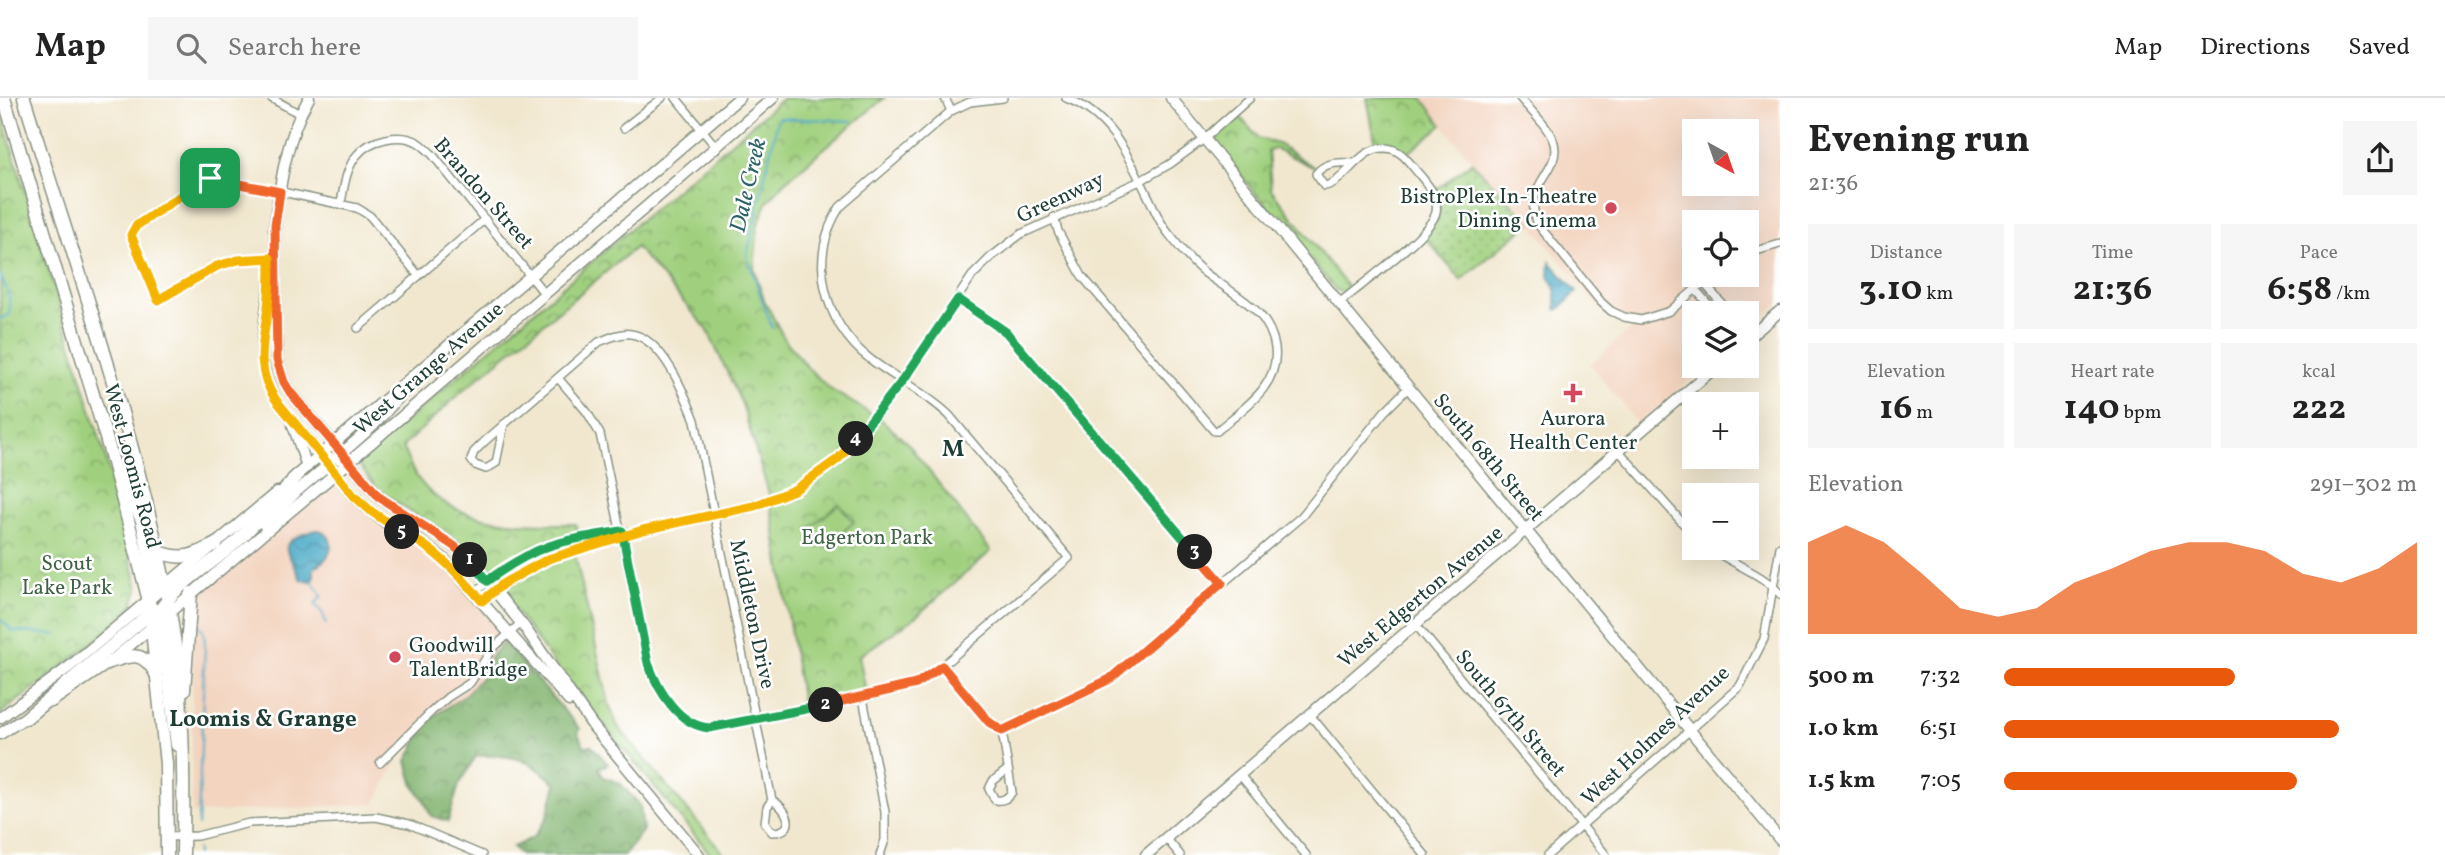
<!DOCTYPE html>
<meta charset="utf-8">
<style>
:root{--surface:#fff;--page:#f6f6f6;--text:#222;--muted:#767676;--line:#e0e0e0;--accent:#ea580c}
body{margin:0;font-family:Vollkorn,serif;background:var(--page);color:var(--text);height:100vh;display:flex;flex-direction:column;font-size:26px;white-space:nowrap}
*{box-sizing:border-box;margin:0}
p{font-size:23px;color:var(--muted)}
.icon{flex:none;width:38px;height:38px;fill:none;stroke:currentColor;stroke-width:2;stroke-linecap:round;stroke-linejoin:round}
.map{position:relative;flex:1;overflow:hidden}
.panel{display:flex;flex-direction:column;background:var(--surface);width:665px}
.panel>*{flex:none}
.needle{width:46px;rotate:140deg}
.tools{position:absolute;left:1682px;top:21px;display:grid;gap:14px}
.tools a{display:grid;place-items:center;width:77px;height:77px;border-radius:0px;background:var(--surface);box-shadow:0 7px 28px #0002;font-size:35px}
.pin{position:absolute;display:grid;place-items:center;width:60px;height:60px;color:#fff;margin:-30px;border-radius:14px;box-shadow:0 4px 10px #0006}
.km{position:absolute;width:35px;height:35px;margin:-18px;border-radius:50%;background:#222;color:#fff;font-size:19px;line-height:35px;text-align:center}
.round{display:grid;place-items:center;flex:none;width:74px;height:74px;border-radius:0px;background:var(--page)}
.summary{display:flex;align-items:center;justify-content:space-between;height:119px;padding:0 28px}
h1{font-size:38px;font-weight:700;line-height:52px}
.stats{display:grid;grid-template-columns:repeat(3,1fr);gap:10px;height:119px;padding:7px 28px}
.stats div{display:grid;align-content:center;border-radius:0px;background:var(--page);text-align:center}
.stats b{font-size:35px;font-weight:700}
.stats small{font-size:19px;font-weight:400}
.stats p{font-size:19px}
.chart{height:196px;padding:14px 28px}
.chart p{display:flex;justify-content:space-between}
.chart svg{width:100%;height:126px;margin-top:7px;fill:var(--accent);opacity:.7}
ul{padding:0 28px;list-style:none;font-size:23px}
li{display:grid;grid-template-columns:112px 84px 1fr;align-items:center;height:52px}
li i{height:18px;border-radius:9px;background:var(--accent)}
header{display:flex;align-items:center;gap:42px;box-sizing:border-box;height:98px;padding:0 35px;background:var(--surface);border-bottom:2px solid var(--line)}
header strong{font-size:33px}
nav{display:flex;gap:38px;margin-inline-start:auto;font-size:24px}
.search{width:490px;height:63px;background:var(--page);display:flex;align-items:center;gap:18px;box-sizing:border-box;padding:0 24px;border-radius:0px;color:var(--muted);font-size:26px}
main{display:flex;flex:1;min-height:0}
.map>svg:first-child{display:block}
.built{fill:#f3d4bf;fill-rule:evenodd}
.grass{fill:url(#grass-dots);stroke:#608659;stroke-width:2}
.forest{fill:url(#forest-crowns);stroke:#507850;stroke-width:2}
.park{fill:url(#park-crowns);stroke:#608659;stroke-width:2}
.pitch{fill:#a0d07e;stroke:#608659;stroke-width:2}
.water{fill:url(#water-waves);stroke:#33727d;stroke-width:2}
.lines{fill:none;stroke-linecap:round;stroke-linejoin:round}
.stream{stroke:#47a8c6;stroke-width:2}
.street-casing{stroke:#889282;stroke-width:10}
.secondary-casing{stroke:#889282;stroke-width:13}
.primary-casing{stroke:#889282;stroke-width:15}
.street{stroke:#fff;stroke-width:7}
.secondary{stroke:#fff;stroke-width:10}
.primary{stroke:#fff;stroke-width:12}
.split-1-casing{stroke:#fff;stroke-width:14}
.split-2-casing{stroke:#fff;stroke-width:14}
.split-3-casing{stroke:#fff;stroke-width:14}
.split-4-casing{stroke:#fff;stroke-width:14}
.split-5-casing{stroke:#fff;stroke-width:14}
.split-6-casing{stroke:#fff;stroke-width:14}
.split-1{stroke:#f0652b;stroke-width:9}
.split-2{stroke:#22a559;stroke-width:9}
.split-3{stroke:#f0652b;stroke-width:9}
.split-4{stroke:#22a559;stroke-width:9}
.split-5{stroke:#f5b400;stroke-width:9}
.split-6{stroke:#f5b400;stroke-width:9}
.poi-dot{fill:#d1495b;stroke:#fff;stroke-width:2.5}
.labels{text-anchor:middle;stroke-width:5;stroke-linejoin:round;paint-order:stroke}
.street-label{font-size:21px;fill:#1f3d34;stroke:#fff}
.poi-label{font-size:21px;fill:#1f3d34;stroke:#fff;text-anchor:end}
.park-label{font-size:21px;fill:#3f6246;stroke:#fff}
.water-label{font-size:23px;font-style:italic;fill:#2d6267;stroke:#fff}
.neighbourhood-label{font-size:23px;font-weight:bold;fill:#1f3d34;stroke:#fff}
</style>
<header>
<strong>Map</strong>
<div class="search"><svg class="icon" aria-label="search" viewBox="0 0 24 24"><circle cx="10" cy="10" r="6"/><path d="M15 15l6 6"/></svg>Search here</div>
<nav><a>Map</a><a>Directions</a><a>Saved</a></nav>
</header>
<main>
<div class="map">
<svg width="1780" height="757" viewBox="0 0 1780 757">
<defs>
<pattern id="grass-dots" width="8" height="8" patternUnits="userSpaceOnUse" patternTransform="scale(1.75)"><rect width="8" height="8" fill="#a0d07e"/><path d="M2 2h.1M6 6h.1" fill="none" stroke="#82aa68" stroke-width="1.8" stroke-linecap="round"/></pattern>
<pattern id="forest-crowns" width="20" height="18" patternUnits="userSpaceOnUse" patternTransform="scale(1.75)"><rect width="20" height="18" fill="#80b26d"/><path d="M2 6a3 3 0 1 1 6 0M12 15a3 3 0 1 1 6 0" fill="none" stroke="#68925a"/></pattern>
<pattern id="park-crowns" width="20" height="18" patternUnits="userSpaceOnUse" patternTransform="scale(1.75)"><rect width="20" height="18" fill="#a0d07e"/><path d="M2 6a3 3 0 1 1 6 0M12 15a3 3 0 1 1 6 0" fill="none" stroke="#82aa68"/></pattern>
<pattern id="water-waves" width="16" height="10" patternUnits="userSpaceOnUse" patternTransform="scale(1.75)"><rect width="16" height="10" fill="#47a8c6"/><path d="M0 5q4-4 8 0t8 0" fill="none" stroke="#3b8aa2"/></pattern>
</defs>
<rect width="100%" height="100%" fill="#fff"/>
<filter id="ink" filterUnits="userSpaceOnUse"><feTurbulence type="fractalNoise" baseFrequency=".0143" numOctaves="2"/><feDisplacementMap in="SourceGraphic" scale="14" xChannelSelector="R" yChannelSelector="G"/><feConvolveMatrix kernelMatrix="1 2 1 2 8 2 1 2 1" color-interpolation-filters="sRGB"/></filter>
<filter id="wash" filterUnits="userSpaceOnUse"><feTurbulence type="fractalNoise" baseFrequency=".00686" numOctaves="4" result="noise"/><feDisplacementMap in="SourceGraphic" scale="28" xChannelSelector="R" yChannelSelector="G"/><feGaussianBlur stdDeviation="1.57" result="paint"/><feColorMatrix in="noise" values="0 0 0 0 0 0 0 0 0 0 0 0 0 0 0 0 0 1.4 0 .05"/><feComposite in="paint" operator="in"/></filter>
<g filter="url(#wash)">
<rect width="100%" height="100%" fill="#f1e7cf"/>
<g class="built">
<path d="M1422,0H1780V205L1747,233L1746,215H1694V268H1706L1638,326L1590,266L1634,228L1618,223L1601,212L1530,125L1472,64ZM1694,33H1746V86H1694ZM1694,124H1746V177H1694Z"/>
<polygon points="329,386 338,386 452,474 507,541 492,556 481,580 463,599 428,622 402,653 375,706 192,715 192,541 196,498"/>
</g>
<path class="grass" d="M1472,64L1530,125L1461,182L1424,138C1437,126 1443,111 1436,92Z"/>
<path class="forest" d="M504,544L580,631L578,636L585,649L591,647L608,666L599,670L603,679L620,685L640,707L643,732L624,757H521L513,749L534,739L547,719L556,686C528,660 514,656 476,658L459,687L448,723L431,718L425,704L414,688L407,663L428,622L463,599L481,580L492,557Z"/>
<g class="park">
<path d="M783,0H884L788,81L768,103L758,126L754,171L764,202L785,242L807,269L830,291L883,323L909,347L991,453L913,521L859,558L866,594L802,606L769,396L742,306L707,231L636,149L467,289L403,348C424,427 509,427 576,426L578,435L548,443L488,475L462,448L443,435L379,393L357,365Z"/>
<polygon points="1367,0 1422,0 1442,27 1407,56 1391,47 1376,47"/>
<polygon points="0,11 106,361 138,491 132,509 84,552 0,616"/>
<path d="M1240,19L1258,40L1280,47L1315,70L1276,51L1268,52L1271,91L1350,192C1344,195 1340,195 1335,191L1216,48L1217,39Z"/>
<path d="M575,457L609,606L618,629L725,757H711L564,579L503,496V492C525,475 548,464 575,457Z"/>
</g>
<polygon class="pitch" points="839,406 854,424 825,449 809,431"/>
<g class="water">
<polygon points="1550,164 1577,194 1558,212 1556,211 1556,192 1549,178"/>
<path d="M316,432H320L329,439C335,454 326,462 314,470V481L312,483L301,482C289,451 270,446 316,432Z"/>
</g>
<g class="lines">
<g class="stream">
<polyline points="0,177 9,197 10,216 0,221"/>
<polyline points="772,230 747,158 778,20 852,23"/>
<polyline points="312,483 322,498 315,506 323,516 326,526"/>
<polyline points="0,520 12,533 57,537"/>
<polyline points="198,526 203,532 205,544 198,727"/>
<polyline points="197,757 197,751"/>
</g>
</g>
</g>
<g filter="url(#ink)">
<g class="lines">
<g class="street-casing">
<g id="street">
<polyline points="271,0 300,16"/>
<polyline points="676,0 716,49"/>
<polyline points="945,0 951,13"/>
<path d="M1520,0C1531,13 1549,29 1554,45C1561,74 1524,85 1536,124L1601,204L1611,213L1624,219L1641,222L1670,213L1712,177"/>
<polyline points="624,30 662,0"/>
<path d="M341,105C344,89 346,70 357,57C370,41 401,34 419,45C423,47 427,52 432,56L544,195"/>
<path d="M1054,119L1058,133L1082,178L1214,333H1217C1242,311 1280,289 1275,250C1270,211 1234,197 1205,175C1191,164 1180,150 1169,136C1161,127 1156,115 1151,104C1130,62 1112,17 1066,0"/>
<polyline points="1746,156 1780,146"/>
<polyline points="276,160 238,162 217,168 158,202 130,137 136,128 198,86 210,80 226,82 357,110 370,118 418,177"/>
<polyline points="1703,184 1730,215"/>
<polyline points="1695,191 1716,215"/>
<polyline points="958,200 1006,234 1222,485"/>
<path d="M1338,206C1358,189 1432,136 1436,114C1439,99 1428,87 1419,76C1410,66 1402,51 1386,50C1359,48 1345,86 1324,88L1316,76C1324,64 1340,64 1353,65"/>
<polyline points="358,230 485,121"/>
<path d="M558,280L587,314L600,336L648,565C658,592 678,627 709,630L863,600L916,586L942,568L1069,460L949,317C925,294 896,281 870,261C823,225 807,159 840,109L951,13L970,4L1003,0"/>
<path d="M504,326L496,365L486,371L475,367L471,362L474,354L485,343L599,244C609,240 621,234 631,236C663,240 685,297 695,322L772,702L767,709L765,725L772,734C799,734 787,710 772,702"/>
<polyline points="1619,353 1694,438"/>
<path d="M1710,450C1731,465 1765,477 1780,496"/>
<path d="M475,495C519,452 565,438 625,433"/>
<polyline points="482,503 522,474 548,461 643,432 754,408 796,391 838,361 872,323 903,282 972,178 991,159 1021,136 1140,83 1170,66 1204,41 1250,0"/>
<polyline points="1416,527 1606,757"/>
<polyline points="942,568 989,624 1002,633"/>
<polyline points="863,600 885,714 885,742 880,757"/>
<polyline points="1310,617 1425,757"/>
<polyline points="1002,633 1110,581 1302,418 1384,314 1407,291"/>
<path d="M1002,633L1012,694C1007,701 1003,703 995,702L989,691L993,683L1007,672"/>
<polyline points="380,665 431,614 448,599 470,585 492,551 521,525"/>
<polyline points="1240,677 1306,757"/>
<polyline points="167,739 197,738 249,725 376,719 409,726 482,757"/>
<polyline points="1166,740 1180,757"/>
<polyline points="1548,757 1740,588 1764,541 1780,449"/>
</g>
</g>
<g class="secondary-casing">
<g id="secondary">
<polyline points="1171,0 1780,742"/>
<polyline points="275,127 277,262 284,284 290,294 379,399 454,448 470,462 525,530 593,628 699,757"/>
<path d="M274,132C280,87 286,39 309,0"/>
<path d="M270,179C268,222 251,263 276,302L354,398L372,414L392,429L421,444L444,461L569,603"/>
<polyline points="1746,242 1780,213"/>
<polyline points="293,327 307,369"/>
<polyline points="339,361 341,356 374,327 407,290"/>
<polyline points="292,381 739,0"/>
<polyline points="264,427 296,394 329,366 331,360"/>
<polyline points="51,604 110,564 342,370 773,0"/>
<polyline points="0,620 69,569 277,394"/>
<polyline points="0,636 31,616"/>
<polyline points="1146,757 1717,268"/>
</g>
</g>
<g class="primary-casing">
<g id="primary">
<polyline points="4,0 110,353 149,503 166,666 167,757"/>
<path d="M24,0C76,169 138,340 170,514C184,595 184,676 183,757"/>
<polyline points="122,379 142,422 156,491"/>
<path d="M159,454C184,463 193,458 216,446"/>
<polyline points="156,513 163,533 177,647"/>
<path d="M153,527C166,489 209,470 237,443C259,423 277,400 297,378"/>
<path d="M110,564C132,557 143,552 156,576"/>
<polyline points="184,592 191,495"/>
<polyline points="26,620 140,524 153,511"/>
</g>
</g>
<use href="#street" class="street"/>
<use href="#secondary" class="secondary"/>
<use href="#primary" class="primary"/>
</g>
</g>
<g class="lines" filter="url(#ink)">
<g class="split-1-casing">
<polyline id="split-1" points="210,80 280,94 275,127 277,262 284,284 290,294 379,399 454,448 470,462"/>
</g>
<g class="split-2-casing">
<path id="split-2" d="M470,462L487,483C539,445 560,443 622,433L648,565C658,592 678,627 709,630L826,607"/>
</g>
<g class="split-3-casing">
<polyline id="split-3" points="826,607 916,586 942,568 989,624 1002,633 1110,581 1222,485 1195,454"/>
</g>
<g class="split-4-casing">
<polyline id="split-4" points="856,341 903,282 958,201 1006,234 1195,454"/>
</g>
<g class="split-5-casing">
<path id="split-5" d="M402,434C435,451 457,474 482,503L504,485L548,461L643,432L754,408L796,391L838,361L856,341"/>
</g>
<g class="split-6-casing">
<path id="split-6" d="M210,80L198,86L136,128L131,137L158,202L217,168L238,162L270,160C270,179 270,197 267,216C262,248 256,273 276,302L354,398L372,414L402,434"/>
</g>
<use href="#split-1" class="split-1"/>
<use href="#split-2" class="split-2"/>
<use href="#split-3" class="split-3"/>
<use href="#split-4" class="split-4"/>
<use href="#split-5" class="split-5"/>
<use href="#split-6" class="split-6"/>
</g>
<g class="poi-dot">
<circle cx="1611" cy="110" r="7"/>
<path d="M1569.5 284.5h7v7h7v7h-7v7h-7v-7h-7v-7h7z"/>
<circle cx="395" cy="559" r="7"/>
</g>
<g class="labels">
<g class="street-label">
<text transform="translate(484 95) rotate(49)" y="7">Brandon Street</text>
<text transform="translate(1060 99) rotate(-25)" y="7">Greenway</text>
<text transform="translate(428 270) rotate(-41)" y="7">West Grange Avenue</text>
<text transform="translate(1489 359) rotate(50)" y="7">South 68th Street</text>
<text transform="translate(133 368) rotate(75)" y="7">West Loomis Road</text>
<text transform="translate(1420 498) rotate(-40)" y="7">West Edgerton Avenue</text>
<text transform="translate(753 516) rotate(78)" y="7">Middleton Drive</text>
<text transform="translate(1511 615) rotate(50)" y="7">South 67th Street</text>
<text transform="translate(1655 637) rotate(-43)" y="7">West Holmes Avenue</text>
</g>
<g class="poi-label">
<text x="1597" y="105">BistroPlex In-Theatre<tspan x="1597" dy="24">Dining Cinema</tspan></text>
<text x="1573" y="327" text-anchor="middle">Aurora<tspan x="1573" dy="24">Health Center</tspan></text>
<text x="409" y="554" text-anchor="start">Goodwill<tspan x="409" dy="24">TalentBridge</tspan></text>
</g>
<g class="park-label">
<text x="867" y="446">Edgerton Park</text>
<text x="67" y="472">Scout<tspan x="67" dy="24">Lake Park</tspan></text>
</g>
<g class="water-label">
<text transform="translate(747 87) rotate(-77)" y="8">Dale Creek</text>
</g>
<g class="neighbourhood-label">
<text x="953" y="358">M</text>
<text x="263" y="628">Loomis &amp; Grange</text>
</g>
</g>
</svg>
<div class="tools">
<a><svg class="needle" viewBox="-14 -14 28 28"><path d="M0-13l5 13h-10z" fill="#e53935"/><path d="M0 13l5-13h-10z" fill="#767676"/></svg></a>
<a><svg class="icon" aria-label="locate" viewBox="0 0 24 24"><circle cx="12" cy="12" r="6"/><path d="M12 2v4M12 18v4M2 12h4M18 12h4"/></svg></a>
<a><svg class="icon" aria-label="layers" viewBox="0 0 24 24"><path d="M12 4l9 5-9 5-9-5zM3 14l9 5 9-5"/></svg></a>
<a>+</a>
<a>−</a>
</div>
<div class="pin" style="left:210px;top:80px;background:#1e9e55"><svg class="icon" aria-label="arrive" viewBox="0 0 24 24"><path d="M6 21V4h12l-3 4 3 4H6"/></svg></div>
<b class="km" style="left:470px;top:462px">1</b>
<b class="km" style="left:826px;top:607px">2</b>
<b class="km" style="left:1195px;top:454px">3</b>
<b class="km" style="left:856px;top:341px">4</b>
<b class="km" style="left:402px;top:434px">5</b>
</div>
<section class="panel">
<div class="summary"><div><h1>Evening run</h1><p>21:36</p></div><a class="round"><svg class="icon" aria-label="share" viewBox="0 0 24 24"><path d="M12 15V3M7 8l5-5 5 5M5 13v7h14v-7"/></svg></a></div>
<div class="stats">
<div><p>Distance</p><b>3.10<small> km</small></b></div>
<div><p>Time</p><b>21:36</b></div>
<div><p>Pace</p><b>6:58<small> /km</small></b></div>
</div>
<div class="stats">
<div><p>Elevation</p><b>16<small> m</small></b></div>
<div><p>Heart rate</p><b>140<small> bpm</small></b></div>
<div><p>kcal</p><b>222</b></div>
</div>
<div class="chart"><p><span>Elevation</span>291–302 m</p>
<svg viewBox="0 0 160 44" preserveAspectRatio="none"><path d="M0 44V12L10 6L20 12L30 23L40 35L50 38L60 35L70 26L80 21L90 15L100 12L110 12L120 15L130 23L140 26L150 21L160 12V44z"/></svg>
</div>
<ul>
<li><b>500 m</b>7:32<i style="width:56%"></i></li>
<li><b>1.0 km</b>6:51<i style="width:81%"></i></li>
<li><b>1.5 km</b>7:05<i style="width:71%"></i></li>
</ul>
</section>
</main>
